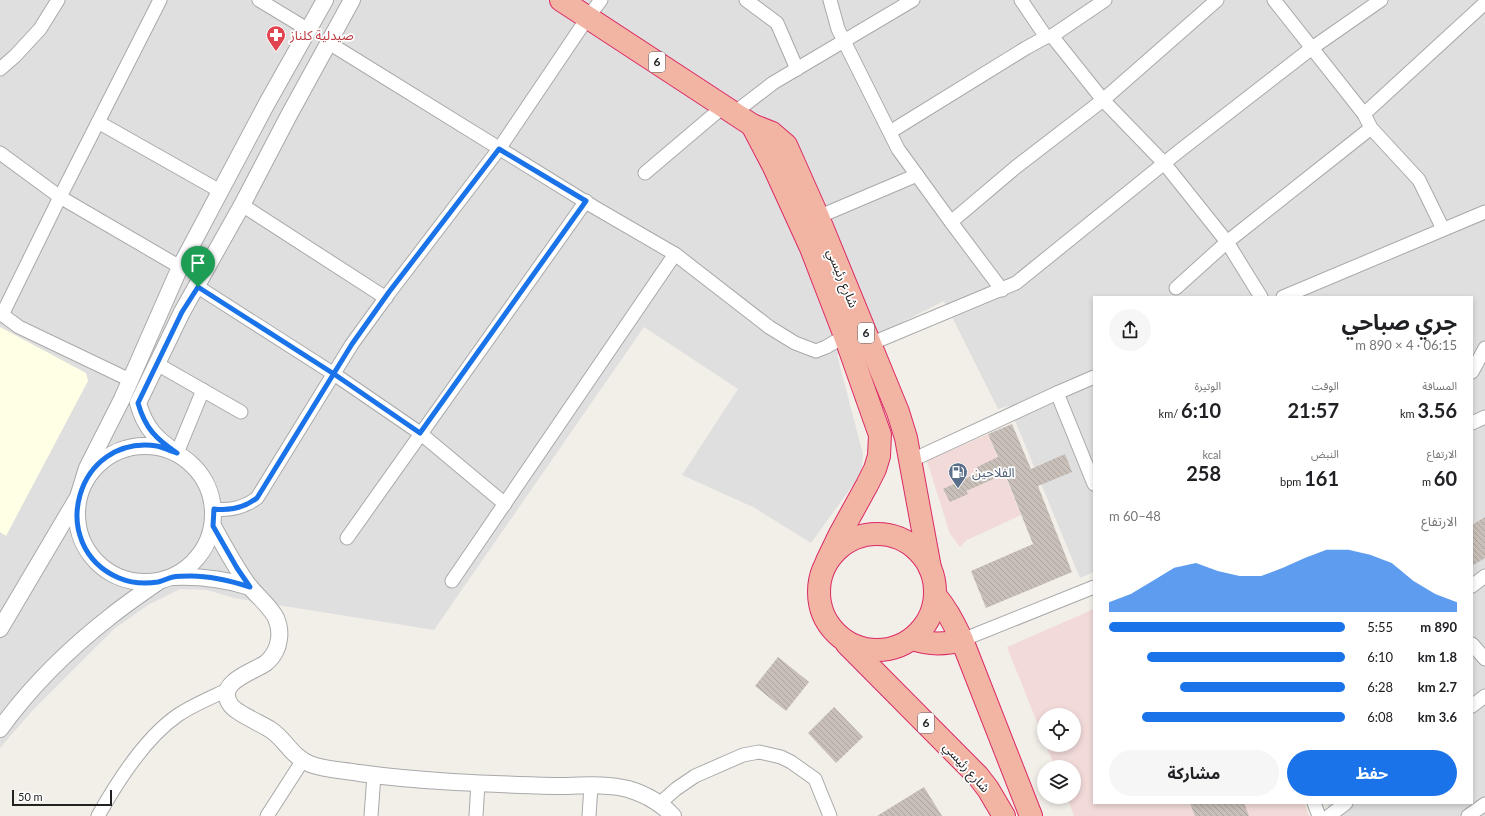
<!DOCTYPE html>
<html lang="ar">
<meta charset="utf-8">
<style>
:root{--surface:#fff;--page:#f6f6f6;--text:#202124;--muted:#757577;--accent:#1a73e8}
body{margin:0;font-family:Lato,"Noto Sans Arabic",sans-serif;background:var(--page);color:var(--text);direction:rtl;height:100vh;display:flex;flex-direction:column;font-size:15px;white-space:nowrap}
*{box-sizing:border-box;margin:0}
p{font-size:13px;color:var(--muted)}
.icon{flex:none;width:22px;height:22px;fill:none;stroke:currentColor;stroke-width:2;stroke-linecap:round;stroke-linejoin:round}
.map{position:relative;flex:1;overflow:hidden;direction:ltr}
.sheet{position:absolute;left:1093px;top:296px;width:380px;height:508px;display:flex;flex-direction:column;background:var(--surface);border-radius:0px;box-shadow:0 2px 6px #0003;direction:rtl}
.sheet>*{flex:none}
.controls{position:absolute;left:1037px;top:708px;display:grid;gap:8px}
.controls a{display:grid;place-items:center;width:44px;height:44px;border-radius:50%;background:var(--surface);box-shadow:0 2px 6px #0003;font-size:20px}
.scale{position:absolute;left:12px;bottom:10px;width:100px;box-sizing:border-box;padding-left:4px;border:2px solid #222;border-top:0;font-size:11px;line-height:14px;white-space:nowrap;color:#222;-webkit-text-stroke:3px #fff;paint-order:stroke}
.pin{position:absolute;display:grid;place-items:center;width:34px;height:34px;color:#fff;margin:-41px -17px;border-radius:50% 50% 50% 0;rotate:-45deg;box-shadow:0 0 4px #0007}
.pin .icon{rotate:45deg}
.round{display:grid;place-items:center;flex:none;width:42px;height:42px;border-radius:21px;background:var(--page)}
.head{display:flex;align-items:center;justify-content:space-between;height:68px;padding:0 16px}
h1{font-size:22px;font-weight:700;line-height:30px}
.stats{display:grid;grid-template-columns:repeat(3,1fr);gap:6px;height:68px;padding:4px 16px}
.stats div{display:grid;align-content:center}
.stats b{font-size:20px;font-weight:700}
.stats small{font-size:11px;font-weight:400}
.stats p{font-size:11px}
.chart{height:112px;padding:8px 16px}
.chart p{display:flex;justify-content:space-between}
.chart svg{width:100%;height:72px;margin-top:4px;fill:var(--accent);opacity:.7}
.button{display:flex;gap:8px;margin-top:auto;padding:8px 16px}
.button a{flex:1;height:46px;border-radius:24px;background:var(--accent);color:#fff;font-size:16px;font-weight:700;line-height:46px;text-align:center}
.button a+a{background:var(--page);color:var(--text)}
ul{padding:0 16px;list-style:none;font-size:13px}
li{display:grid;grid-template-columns:64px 48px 1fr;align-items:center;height:30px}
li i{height:10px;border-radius:5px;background:var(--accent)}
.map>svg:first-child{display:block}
.residential{fill:#e0dfdf}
.commercial{fill:#f2dad9}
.education{fill:#ffffe5}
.building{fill:url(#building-back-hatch)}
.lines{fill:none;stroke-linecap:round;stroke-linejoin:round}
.minor-casing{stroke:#a9a9a9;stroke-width:15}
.tertiary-casing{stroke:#a9a9a9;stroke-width:18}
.trunk-casing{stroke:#dc2a67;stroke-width:24}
.minor{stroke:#fff;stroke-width:13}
.tertiary{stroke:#fff;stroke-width:16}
.trunk{stroke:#f2b4a3;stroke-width:22}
.route-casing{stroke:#fff;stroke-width:8}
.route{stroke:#1a73e8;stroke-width:5}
.labels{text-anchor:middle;stroke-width:3.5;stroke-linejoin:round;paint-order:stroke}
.shield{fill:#fff;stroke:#646464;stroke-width:1}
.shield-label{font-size:12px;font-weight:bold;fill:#222}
.health-label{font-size:13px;fill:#be3a42;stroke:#fff;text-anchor:start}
.street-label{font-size:13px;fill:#222;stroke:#fff}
.service-label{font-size:13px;fill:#4e5e75;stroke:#fff;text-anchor:start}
</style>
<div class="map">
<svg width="1485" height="816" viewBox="0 0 1485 816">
<defs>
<pattern id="building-back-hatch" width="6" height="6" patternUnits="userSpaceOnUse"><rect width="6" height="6" fill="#c7bfb8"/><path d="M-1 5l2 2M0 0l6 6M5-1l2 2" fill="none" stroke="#aba49e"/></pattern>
</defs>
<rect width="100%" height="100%" fill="#f2efe9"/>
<polygon class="residential" points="0,0 1485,0 1485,816 1332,816 1327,803 1472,803 1472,297 1094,297 1094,572 1080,578 1009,406 998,409 944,301 837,355 863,454 861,474 811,543 755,508 682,475 738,389 644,327 434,630 234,598 207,590 180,589 148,605 114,629 32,711 0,748"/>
<g class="commercial">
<polygon points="988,434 1021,515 967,540 960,547 950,534 927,461"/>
<polygon points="1094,609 1094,803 1304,803 1309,816 1074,816 1067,797 1074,797 1074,767 1055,767 1046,745 1074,745 1074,715 1044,715 1044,740 1007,647"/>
</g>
<polygon class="education" points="0,327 86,373 88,381 6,536 0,532"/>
<g class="building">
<polygon points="1012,424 1031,469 1065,454 1072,472 1038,486 1072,572 986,608 971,571 1033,544 1005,474 966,491 968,494 950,502 943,489 980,472 977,467 998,457 988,434"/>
<polygon points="1485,517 1485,558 1472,566 1472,525"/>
<polygon points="778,657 809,682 786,711 755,686"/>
<polygon points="834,707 863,737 836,763 808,733"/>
<polygon points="924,787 942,816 877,816"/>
<polygon points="1190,803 1244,803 1249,816 1195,816"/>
</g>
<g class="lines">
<g class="minor-casing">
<g id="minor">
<polyline points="259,0 307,29"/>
<polyline points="746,0 777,23 797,69"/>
<polyline points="830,0 838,29 898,149 951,222 1002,290"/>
<polyline points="1021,0 1046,37"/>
<polyline points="1274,0 1364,114 1371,128 1419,180 1443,229"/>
<polyline points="1052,36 1103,100 1164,163 1227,242 1261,297"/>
<polyline points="329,43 594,207 675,254 769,327 795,343 816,351 826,347 845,336"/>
<polyline points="0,69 15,56 40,29 58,0"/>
<polyline points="734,113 773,83 913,0"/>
<polyline points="1364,114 1485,3"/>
<polyline points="98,122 220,191"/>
<polyline points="890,132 1026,48 1046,37 1052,36 1105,0"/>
<polyline points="0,153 60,197 180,267"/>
<polyline points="645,173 724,106"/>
<polyline points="242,205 386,298"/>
<polyline points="818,217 917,175"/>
<polyline points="951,222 1016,167 1103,100 1217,0"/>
<polyline points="198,287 334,374 420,433 505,504"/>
<polyline points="1176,288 1227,242 1371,128"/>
<polyline points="1283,297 1485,212"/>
<polyline points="0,313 19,327 130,380"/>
<polyline points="2,315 60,197 160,0"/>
<polyline points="870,344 1016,283 1178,152 1312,48 1381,0"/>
<polyline points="157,364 241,412"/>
<polyline points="1472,372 1485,348"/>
<polyline points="1057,393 1094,484"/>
<polyline points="1472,423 1485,417"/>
<polyline points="177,453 203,390"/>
<polyline points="910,461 1057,393 1094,377"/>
<path d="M213,509C230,511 243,508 257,498L352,344L389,293L499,149L588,17L601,0"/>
<polyline points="347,538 586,201"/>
<polyline points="452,581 675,254"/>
<polyline points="1472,586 1485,576"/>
<polyline points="962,640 1094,587"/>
<polyline points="1472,644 1485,659"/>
<polyline points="1472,706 1485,696"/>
<polyline points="1314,803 1319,816"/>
<polyline points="659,804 676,789 695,776 743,755 759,752 781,757 791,762 815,779 830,816"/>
<path d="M98,816C117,782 146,737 178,715C193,705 210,698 227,690"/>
<polyline points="267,816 303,760"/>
<polyline points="371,816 374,775"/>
<polyline points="476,816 478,783"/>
<polyline points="589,816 591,786"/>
<polyline points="1329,816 1346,803"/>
<polyline points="1468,816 1485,804"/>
</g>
</g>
<g class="tertiary-casing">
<g id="tertiary">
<circle cx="145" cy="514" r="68"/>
<path d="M177,453C156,439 145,428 138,403L182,312L242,205L289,115L352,0"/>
<path d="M213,526C224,546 235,567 249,586C258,597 270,606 276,618C279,625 280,632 279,639C278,648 273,657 266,663C253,672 216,682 230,704C234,712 262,724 271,730C286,740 291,756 310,764C325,770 343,770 359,773C423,782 489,784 555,786C578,786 605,783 628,789C645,794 661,803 673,816"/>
<path d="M174,577C202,576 224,579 250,587"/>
<polyline points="0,629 78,497 87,468 122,399 180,267 266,105 325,0"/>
<path d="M0,729C31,686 70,648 111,616C126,604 142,593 158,582"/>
</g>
</g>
<g class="trunk-casing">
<g id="trunk">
<polyline points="561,0 752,125 772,133 786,145 818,217 898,412 906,438 930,568"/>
<polyline points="752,125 774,167 811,248 845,336 880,435 879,456 875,469 867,485 840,534 827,561"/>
<circle cx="877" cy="592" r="58"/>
<path d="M935,595C947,609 954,624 962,640L1031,816"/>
<path d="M912,639C929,645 944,645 962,640"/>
<polyline points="847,644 978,776 988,789 1004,816"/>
</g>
</g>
<use href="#minor" class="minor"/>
<use href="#tertiary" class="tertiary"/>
<use href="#trunk" class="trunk"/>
</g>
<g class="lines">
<g class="route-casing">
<path id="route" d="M198,287L182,312L138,403C145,428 156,439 177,453C170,451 163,447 157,446C76,434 45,546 119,578C131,583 146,584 158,582C163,581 168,578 173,577C178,576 185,576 191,576C211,576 231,581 250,587L237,568L213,526L214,509C230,511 244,508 257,498L352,344L389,292L499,149L586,201L420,433L334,374L198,287"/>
</g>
<use href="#route" class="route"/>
</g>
<defs>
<g id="pharmacy-pin" transform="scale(1)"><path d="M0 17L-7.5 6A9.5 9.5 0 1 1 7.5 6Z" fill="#e0444e" stroke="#fff"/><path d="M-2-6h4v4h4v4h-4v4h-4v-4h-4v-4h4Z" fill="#fff"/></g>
<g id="fuel-pin" transform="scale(1)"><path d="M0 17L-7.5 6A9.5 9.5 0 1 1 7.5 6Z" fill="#5c6f8a" stroke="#fff"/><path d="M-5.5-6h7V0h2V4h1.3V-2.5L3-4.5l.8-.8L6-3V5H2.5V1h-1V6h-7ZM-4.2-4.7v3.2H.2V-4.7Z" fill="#fff"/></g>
</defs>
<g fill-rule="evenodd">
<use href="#pharmacy-pin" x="276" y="35"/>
<use href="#fuel-pin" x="958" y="472"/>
</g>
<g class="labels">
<g class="shield">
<rect x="649" y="52" width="16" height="20" rx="3"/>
<rect x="858" y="323" width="16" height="20" rx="3"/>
<rect x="918" y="713" width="16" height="20" rx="3"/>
</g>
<g class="shield-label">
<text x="657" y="66">6</text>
<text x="866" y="337">6</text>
<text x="926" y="727">6</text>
</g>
<g class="health-label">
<text x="290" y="40">صيدلية كلناز</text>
</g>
<g class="street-label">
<text transform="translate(843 278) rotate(68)" y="5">شارع رئيسي</text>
<text transform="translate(967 767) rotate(48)" y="5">شارع رئيسي</text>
</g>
<g class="service-label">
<text x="972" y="477">الفلاحين</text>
</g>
</g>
</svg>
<div class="controls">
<a><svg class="icon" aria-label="locate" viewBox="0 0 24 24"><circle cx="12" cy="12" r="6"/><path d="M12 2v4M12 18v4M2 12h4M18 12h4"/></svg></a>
<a><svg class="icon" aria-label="layers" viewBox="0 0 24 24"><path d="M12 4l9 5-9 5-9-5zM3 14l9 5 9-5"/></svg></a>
</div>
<div class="scale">50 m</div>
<div class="pin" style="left:198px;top:287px;background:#1e9e55"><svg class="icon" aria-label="arrive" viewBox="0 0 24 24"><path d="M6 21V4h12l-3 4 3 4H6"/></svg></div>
<section class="sheet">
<div class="head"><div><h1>جري صباحي</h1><p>06:15 · 4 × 890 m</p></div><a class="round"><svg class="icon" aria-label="share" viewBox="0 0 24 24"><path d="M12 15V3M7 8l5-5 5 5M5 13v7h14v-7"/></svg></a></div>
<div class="stats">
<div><p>المسافة</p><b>3.56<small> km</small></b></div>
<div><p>الوقت</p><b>21:57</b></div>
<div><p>الوتيرة</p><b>6:10<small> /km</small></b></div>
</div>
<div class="stats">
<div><p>الارتفاع</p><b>60<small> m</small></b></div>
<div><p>النبض</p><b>161<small> bpm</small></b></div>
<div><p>kcal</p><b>258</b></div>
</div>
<div class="chart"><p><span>الارتفاع</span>48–60 m</p>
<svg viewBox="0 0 160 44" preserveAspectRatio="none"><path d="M0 44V38L10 33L20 25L30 17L40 14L50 19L60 22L70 22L80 17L90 11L100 6L110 6L120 9L130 14L140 25L150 33L160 38V44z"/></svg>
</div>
<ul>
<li><b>890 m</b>5:55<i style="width:100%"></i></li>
<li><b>1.8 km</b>6:10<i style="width:84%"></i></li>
<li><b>2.7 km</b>6:28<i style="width:70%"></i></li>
<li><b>3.6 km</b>6:08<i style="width:86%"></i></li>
</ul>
<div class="button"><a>حفظ</a><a>مشاركة</a></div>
</section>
</div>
